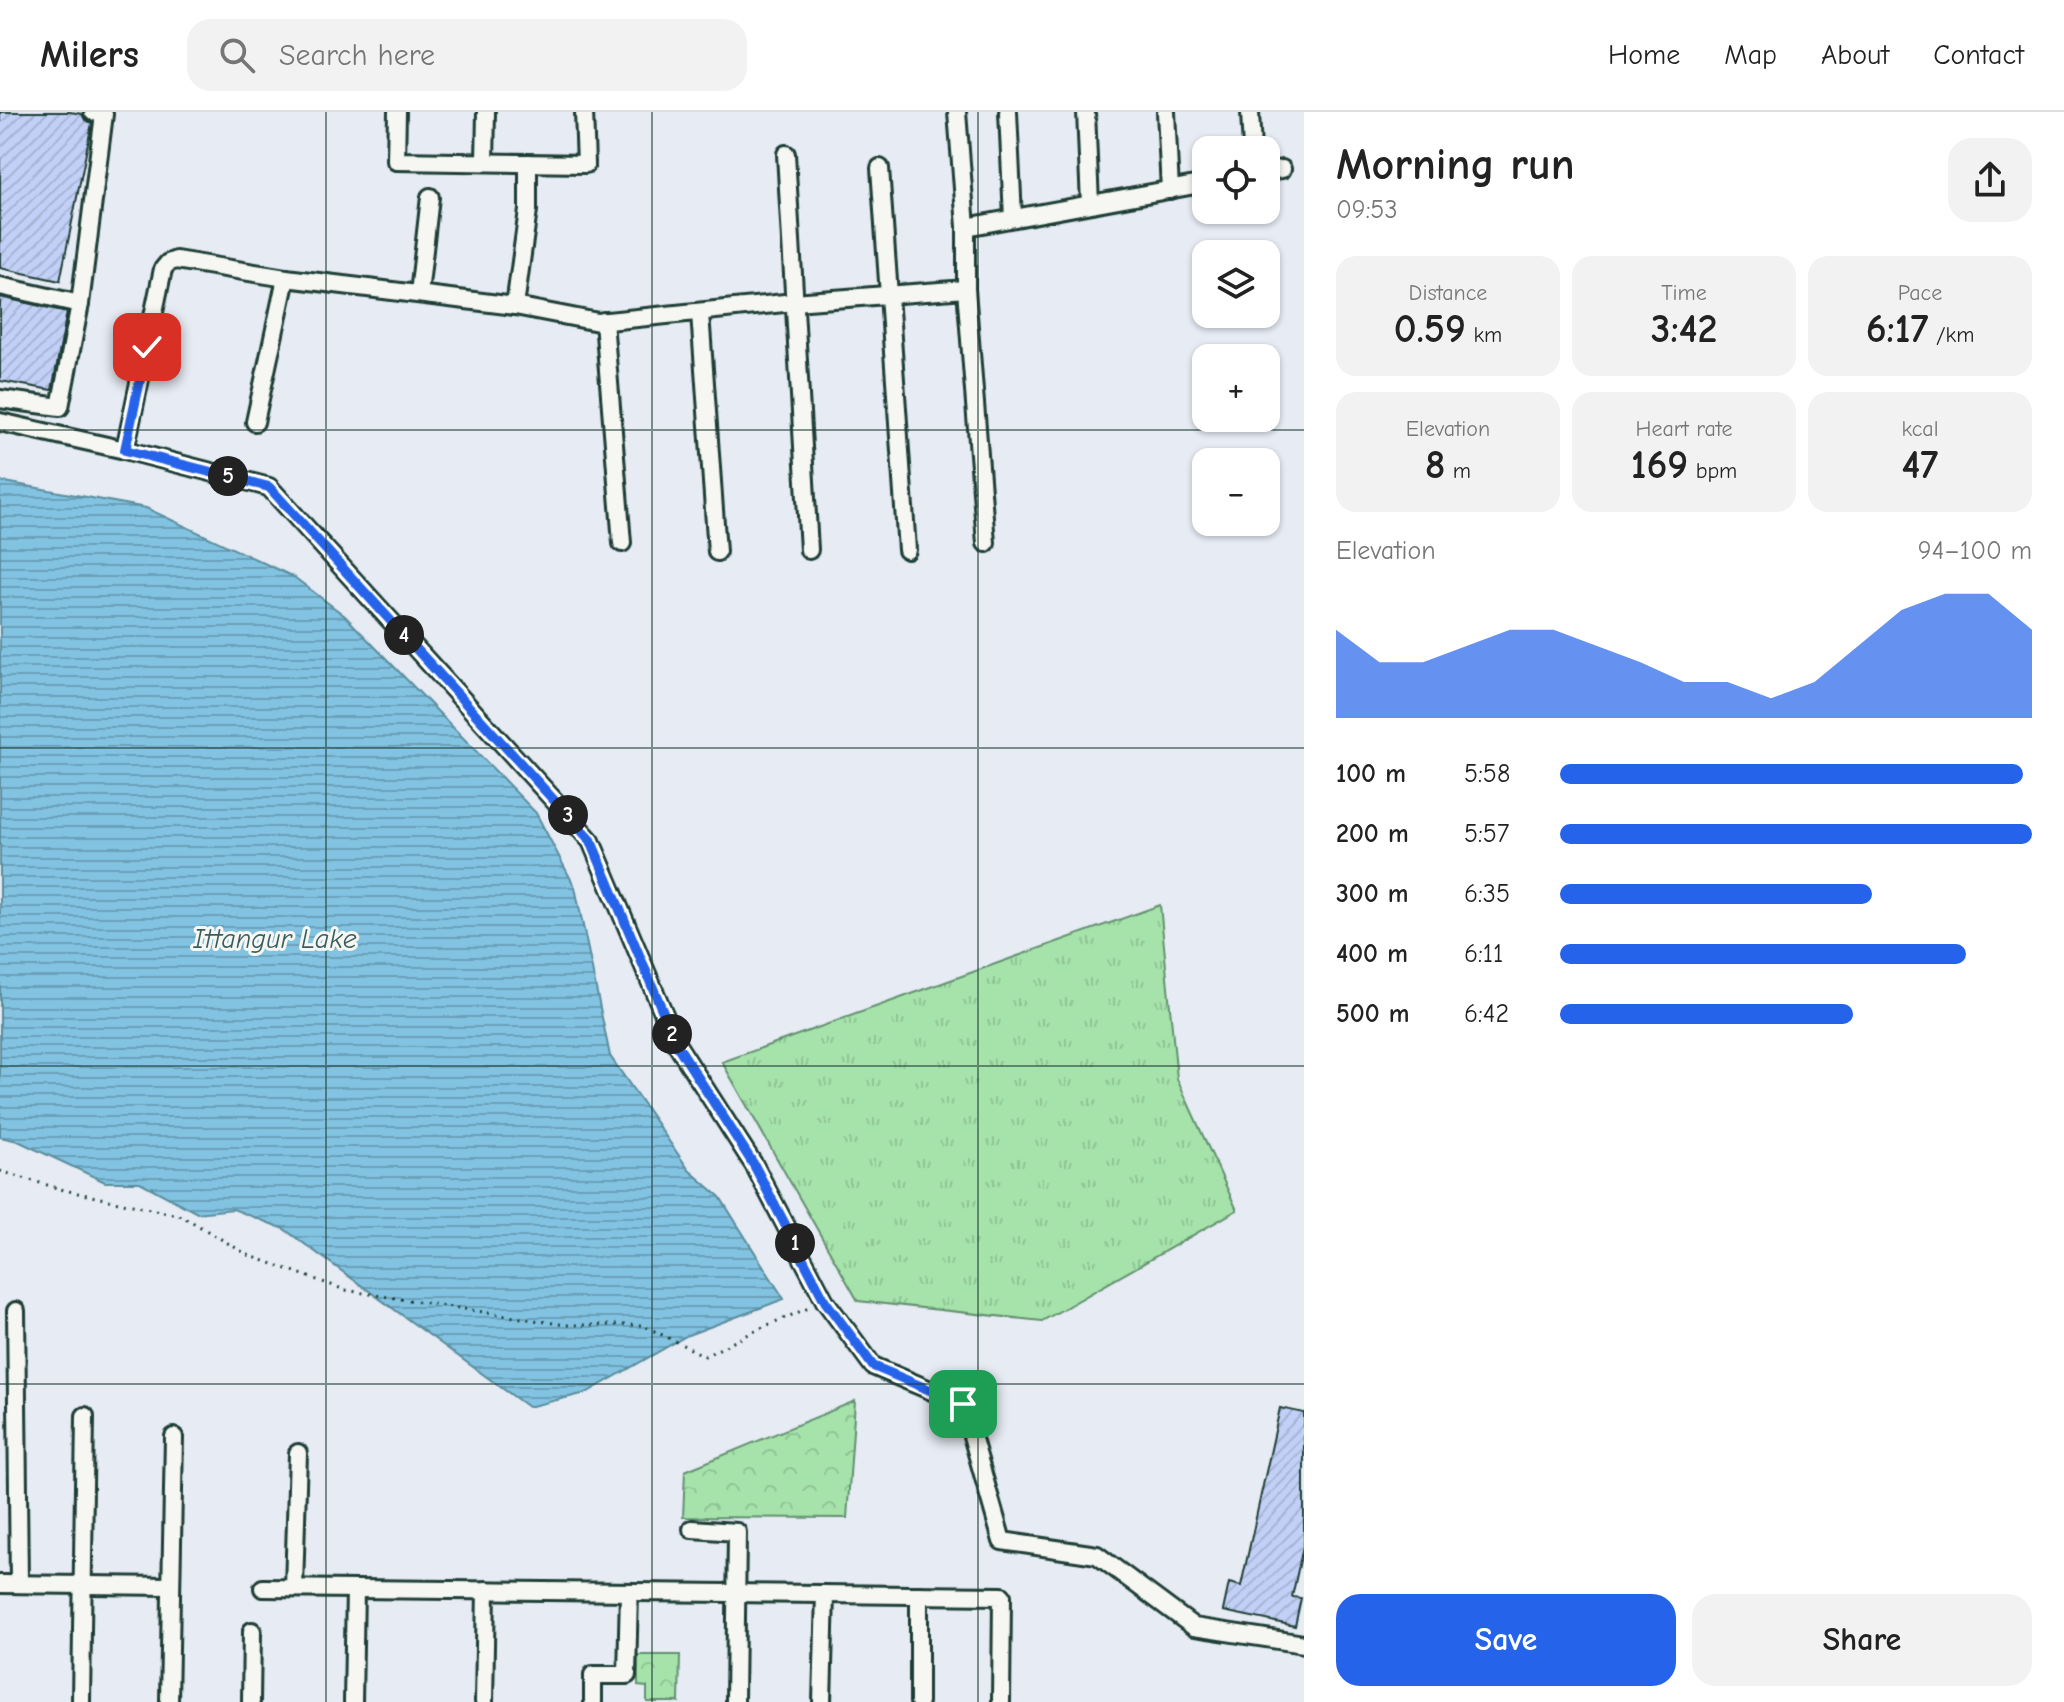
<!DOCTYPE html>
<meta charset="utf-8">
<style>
:root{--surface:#fff;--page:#f2f2f2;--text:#222;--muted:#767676;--line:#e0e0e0;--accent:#2563eb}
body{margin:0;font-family:"Comic Neue",sans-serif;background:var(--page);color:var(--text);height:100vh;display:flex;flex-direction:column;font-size:30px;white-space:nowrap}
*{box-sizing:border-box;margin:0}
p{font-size:26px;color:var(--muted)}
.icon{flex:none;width:44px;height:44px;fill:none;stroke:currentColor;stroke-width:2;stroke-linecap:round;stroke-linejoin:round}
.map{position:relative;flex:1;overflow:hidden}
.panel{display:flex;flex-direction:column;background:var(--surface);width:760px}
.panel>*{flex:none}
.fabs{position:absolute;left:1192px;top:24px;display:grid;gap:16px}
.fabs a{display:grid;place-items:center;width:88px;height:88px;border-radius:16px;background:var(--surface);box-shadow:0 2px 6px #0004;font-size:40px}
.pin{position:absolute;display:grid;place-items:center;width:68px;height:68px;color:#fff;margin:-34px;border-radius:16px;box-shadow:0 4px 12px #0006}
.km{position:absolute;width:40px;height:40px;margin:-20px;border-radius:50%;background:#222;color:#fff;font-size:22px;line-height:40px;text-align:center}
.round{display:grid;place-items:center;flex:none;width:84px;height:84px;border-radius:24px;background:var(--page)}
.head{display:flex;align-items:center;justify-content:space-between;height:136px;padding:0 32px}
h1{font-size:44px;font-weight:800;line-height:60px}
.metrics{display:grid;grid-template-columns:repeat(3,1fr);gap:12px;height:136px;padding:8px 32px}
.metrics div{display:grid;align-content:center;border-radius:20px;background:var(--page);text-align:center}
.metrics b{font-size:40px;font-weight:800}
.metrics small{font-size:22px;font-weight:400}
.metrics p{font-size:22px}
.chart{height:224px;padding:16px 32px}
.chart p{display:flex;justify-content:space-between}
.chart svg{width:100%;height:144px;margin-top:8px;fill:var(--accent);opacity:.7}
.cta{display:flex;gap:16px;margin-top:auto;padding:16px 32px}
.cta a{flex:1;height:92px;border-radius:24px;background:var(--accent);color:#fff;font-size:32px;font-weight:800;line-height:92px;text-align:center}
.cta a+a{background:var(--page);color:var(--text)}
ul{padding:0 32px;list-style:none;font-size:26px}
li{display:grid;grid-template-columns:128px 96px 1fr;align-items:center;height:60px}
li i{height:20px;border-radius:10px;background:var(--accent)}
header{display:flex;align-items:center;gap:48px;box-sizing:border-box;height:112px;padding:0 40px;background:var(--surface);border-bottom:2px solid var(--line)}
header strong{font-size:38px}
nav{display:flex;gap:44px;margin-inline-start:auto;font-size:28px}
.search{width:560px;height:72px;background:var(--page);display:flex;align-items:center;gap:20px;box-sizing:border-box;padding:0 28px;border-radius:24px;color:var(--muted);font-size:30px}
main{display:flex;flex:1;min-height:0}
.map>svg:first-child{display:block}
.grass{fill:url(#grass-tufts);stroke:#62906f;stroke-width:2}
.park{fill:url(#park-crowns);stroke:#62906f;stroke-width:2}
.water{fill:url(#water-rules);stroke:#5a8d9c;stroke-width:2}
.building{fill:url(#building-hatch);stroke:#1f3d34;stroke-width:2}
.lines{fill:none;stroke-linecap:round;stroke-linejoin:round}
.minor-casing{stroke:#1f3d34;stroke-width:22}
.path{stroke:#1f3d34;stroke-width:3;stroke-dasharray:2 6;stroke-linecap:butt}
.minor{stroke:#f6f6f2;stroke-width:16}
.route-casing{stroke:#fff;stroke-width:16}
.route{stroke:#2563eb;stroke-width:10}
.grid{fill:none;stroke:#1f3d34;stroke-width:2;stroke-opacity:0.55}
.labels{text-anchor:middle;stroke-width:6;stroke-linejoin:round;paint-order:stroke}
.water-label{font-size:28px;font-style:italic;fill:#385e60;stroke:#f6f6f2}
</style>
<header>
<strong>Milers</strong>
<div class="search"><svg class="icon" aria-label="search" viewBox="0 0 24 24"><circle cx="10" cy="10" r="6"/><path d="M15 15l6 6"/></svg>Search here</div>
<nav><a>Home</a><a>Map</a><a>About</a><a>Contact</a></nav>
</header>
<main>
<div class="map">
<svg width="1304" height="1590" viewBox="0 0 1304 1590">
<defs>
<pattern id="grass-tufts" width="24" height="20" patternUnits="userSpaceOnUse" patternTransform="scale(2)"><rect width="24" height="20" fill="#a6e3aa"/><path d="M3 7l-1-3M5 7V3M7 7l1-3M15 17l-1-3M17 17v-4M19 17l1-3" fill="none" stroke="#8ec493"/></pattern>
<pattern id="park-crowns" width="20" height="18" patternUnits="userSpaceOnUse" patternTransform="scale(2)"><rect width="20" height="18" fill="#a6e3aa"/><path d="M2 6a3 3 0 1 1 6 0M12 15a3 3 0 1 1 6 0" fill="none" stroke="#8ec493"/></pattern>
<pattern id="water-rules" width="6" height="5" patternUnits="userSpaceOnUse" patternTransform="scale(2)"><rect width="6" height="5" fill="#82c3e2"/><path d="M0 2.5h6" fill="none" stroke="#6aa0b8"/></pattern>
<pattern id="building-hatch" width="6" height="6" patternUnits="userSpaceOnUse" patternTransform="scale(2)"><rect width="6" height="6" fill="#c2d0f7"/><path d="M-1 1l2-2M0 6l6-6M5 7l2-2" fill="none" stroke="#a6b4d4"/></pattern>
</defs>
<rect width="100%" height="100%" fill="#e6ebf4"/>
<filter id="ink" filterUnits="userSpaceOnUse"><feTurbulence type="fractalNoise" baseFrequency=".0125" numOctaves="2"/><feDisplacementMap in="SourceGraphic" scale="16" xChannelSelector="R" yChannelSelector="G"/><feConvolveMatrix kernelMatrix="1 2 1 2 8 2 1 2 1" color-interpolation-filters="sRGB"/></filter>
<g filter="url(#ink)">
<polygon class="grass" points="1160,793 1177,967 1237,1098 1042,1209 858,1189 722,950"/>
<g class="park">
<polygon points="855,1289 847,1406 683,1405 685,1359"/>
<polygon points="638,1543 680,1543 679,1590 647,1590 647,1575 638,1574"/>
</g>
<polygon class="water" points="0,369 146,396 294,465 345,504 536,701 575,775 610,944 689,1058 720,1085 784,1187 688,1223 586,1281 528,1295 284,1117 233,1097 197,1101 140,1070 105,1070 18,1029 0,1025"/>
<g class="building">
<polygon points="0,0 70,0 82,2 85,8 92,11 60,169 0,156"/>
<polygon points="0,185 67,200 52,278 0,269"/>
<polygon points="1280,1296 1304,1301 1304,1430 1292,1485 1301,1486 1295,1514 1223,1499 1229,1471 1241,1474"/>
</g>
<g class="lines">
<g class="minor-casing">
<g id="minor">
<polyline points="397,0 396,49 586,52 584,0"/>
<polyline points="957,0 966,115 966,177 986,431"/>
<polyline points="1008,0 1013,106"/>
<polyline points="1086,0 1090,92"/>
<polyline points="1166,0 1170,78"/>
<polyline points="1250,0 1252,38"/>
<polyline points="786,42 809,438"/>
<polyline points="485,50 486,0"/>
<polyline points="880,56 907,438"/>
<polyline points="1266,60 1282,57"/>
<polyline points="966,115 1206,71"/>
<polyline points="0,174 80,192"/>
<polyline points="419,182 430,85"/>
<polyline points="515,194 528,98 528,51"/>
<polyline points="700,201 717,440"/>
<polyline points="604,209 622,431"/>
<polyline points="0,287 60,295 80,192 104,2 93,0"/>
<polyline points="0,310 125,338 269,375 591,729 677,933 754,1053 825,1189 873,1254 963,1292 1002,1429 1097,1443 1194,1515 1304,1532"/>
<polyline points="255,310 286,166"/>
<polyline points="125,338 163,157 168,151 176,148 286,166 515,194 598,210 794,190 966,177"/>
<polyline points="16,1199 19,1471"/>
<polyline points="692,1417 737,1420 735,1590"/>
<polyline points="0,1472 171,1474"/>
<polyline points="263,1476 1002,1484 1001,1590"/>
<polyline points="294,1476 298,1341"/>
<polyline points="81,1590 85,1304"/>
<polyline points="169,1590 174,1325"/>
<polyline points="251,1590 252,1519"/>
<polyline points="353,1590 355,1477"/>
<polyline points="484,1590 486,1478"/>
<polyline points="593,1590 593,1563 627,1563 629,1480"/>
<polyline points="822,1590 825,1482"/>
<polyline points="919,1590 919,1483"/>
</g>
</g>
<polyline class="path" points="0,1059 64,1078 182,1104 248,1143 345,1178 565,1213 642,1213 705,1244 763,1215 811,1195"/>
<use href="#minor" class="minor"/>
</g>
</g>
<g class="lines" filter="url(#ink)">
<g class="route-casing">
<polyline id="route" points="147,235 125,338 269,375 591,729 677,933 754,1053 825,1189 873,1254 963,1292"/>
</g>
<use href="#route" class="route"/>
</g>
<path class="grid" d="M326,0V1590M652,0V1590M978,0V1590M0,318H1304M0,636H1304M0,954H1304M0,1272H1304"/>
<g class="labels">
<g class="water-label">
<text x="275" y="836">Ittangur Lake</text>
</g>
</g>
</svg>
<div class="fabs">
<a><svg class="icon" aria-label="locate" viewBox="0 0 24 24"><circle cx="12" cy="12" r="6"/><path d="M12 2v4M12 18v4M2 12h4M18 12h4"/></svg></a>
<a><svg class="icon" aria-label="layers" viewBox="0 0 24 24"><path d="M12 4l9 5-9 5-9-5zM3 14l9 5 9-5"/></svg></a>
<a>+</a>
<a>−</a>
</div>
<div class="pin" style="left:963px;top:1292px;background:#1e9e55"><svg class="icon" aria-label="arrive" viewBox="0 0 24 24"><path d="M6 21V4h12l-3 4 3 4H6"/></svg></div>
<div class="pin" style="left:147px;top:235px;background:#d93025"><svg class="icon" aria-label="check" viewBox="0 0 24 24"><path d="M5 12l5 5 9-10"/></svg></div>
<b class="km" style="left:795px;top:1131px">1</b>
<b class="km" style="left:672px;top:922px">2</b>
<b class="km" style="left:568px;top:703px">3</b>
<b class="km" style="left:404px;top:523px">4</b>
<b class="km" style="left:228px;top:364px">5</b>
</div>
<section class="panel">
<div class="head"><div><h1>Morning run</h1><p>09:53</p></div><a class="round"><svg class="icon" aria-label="share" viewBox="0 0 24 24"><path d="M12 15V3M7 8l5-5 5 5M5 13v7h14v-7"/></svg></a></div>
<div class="metrics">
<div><p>Distance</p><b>0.59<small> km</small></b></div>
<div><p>Time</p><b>3:42</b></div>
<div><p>Pace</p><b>6:17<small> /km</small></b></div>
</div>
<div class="metrics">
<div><p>Elevation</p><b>8<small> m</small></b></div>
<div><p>Heart rate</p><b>169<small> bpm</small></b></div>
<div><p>kcal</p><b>47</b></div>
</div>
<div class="chart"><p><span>Elevation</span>94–100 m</p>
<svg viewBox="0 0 160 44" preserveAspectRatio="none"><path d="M0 44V17L10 27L20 27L30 22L40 17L50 17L60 22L70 27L80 33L90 33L100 38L110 33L120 22L130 11L140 6L150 6L160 17V44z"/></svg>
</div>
<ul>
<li><b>100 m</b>5:58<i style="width:98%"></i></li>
<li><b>200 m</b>5:57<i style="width:100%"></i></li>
<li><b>300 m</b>6:35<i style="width:66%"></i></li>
<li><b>400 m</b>6:11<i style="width:86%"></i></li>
<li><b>500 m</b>6:42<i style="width:62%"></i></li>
</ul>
<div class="cta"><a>Save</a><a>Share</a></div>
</section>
</main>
